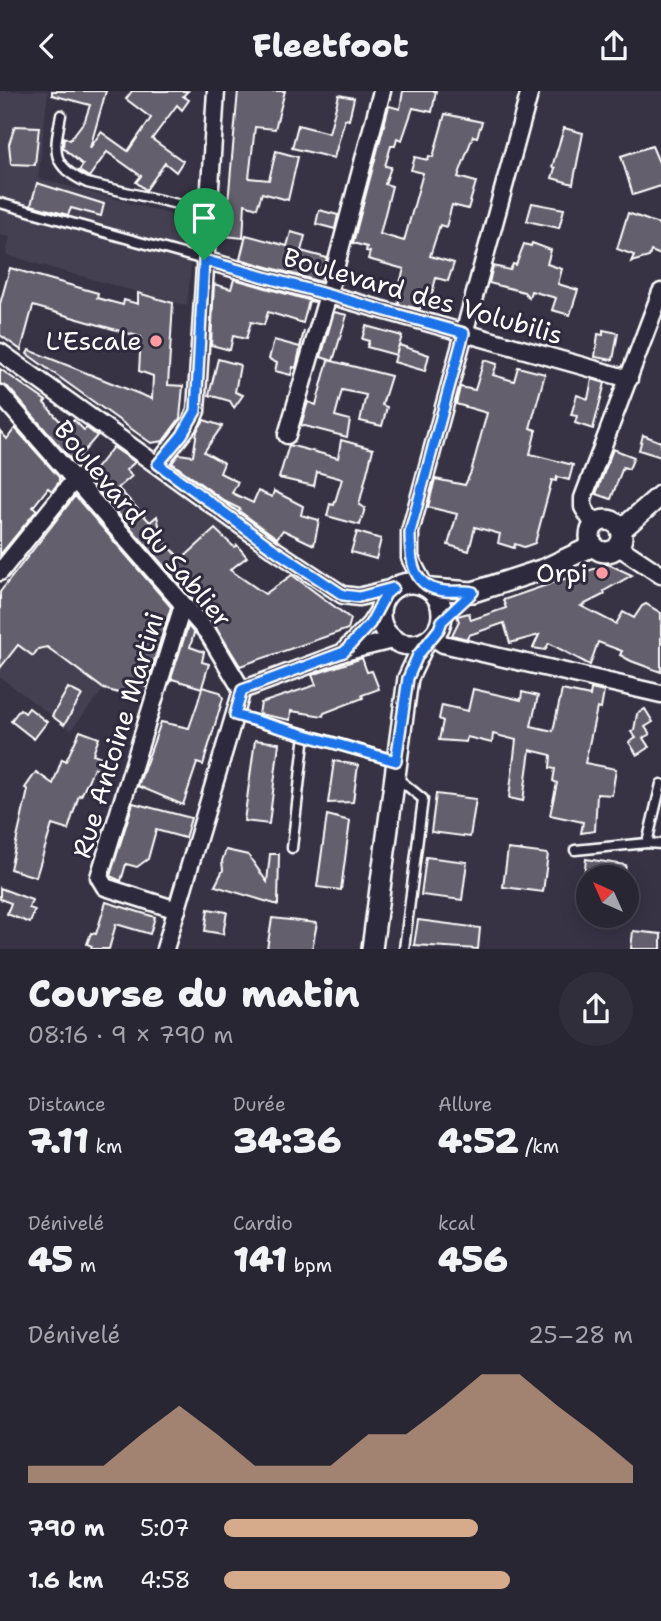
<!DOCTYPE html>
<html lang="fr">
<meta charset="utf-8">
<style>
:root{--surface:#292634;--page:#312e3c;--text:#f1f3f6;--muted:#a5a5ac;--line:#45434f;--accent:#d6ab8b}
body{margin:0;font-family:"Shantell Sans",sans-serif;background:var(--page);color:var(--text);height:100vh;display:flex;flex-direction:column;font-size:26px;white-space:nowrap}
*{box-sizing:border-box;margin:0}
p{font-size:23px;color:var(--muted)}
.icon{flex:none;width:38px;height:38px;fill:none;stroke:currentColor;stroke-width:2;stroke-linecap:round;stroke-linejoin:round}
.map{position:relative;height:858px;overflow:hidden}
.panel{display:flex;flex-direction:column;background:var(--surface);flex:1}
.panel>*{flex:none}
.needle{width:46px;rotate:315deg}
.controls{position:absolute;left:576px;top:774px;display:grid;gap:14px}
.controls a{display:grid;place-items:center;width:63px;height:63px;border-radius:50%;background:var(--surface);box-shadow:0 4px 18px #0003,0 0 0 2px var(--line);font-size:35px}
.pin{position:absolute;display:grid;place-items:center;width:60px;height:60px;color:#fff;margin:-72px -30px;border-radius:50% 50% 50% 0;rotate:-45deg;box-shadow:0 0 7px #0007}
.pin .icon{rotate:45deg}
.round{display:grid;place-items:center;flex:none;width:74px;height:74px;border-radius:37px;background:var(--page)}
.head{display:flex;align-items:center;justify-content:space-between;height:119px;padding:0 28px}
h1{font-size:38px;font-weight:800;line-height:52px}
.metrics{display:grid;grid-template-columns:repeat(3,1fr);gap:10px;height:119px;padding:7px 28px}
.metrics div{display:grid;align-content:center}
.metrics b{font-size:35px;font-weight:800}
.metrics small{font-size:19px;font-weight:400}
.metrics p{font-size:19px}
.chart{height:196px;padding:14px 28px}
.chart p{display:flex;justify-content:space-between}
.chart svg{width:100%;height:126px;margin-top:7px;fill:var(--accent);opacity:.7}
ul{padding:0 28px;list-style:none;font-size:23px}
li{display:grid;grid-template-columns:112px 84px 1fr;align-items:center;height:52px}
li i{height:18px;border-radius:9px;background:var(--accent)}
header{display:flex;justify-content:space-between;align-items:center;height:91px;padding:0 28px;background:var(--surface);font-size:32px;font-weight:800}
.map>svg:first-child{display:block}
.built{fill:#444051}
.building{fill:#635f6d;stroke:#fff;stroke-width:2}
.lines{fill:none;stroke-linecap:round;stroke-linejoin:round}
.service-casing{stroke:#fff;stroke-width:13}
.minor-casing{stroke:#fff;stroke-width:21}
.tertiary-casing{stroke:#fff;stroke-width:24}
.service{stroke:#2f2a3d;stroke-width:8}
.minor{stroke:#2f2a3d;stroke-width:16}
.tertiary{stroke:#2f2a3d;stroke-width:19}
.route-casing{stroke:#fff;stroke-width:14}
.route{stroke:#1a73e8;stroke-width:9}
.poi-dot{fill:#ff9aa2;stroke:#2f2a3d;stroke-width:2.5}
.labels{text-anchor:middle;stroke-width:6;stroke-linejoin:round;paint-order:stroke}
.street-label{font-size:26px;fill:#fff;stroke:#2f2a3d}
.poi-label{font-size:26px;fill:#fff;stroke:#2f2a3d;text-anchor:end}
</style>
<header><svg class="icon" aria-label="back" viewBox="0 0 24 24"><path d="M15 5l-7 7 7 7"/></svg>Fleetfoot<svg class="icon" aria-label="share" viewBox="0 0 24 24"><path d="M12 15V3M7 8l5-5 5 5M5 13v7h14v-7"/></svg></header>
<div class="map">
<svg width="661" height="858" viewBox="0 0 661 858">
<rect width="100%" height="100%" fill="#373345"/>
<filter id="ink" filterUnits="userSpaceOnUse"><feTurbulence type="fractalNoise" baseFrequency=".0143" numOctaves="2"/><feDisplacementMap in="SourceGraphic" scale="14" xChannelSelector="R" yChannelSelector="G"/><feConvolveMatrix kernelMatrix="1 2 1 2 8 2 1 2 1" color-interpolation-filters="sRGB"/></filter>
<g filter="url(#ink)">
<g class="built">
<polygon points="0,0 48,0 38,87 195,130 193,153 186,159 186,164 191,176 187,215 6,164 10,146 0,144"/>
<polygon points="135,371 227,437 173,485 101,402"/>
<polygon points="0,522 104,598 71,639 0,586"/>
</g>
<g class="building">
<polygon points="52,0 106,0 90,57 101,41 128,60 151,27 126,8 132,0 188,0 183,5 189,9 182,19 177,14 152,48 183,70 176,81 165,72 146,99 136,91 141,85 107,61 89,86 79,80 83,74 63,57 64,46 70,49 85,29 90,14 52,4"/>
<polygon points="238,0 285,0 275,38 255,36 249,87 269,89 276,60 298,66 288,109 262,102 257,117 245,113 243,147 225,145"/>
<polygon points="403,0 436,0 432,21 413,17 402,49 397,47 395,55 391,55 385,75 391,76 385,93 392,95 380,143 404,150 423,82 411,79 415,66 428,69 429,65 433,66 445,23 482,31 477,46 473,45 458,86 476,91 468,118 452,114 446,136 440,134 430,165 454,172 448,190 436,187 429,214 422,212 420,218 398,213 401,203 397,202 404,178 368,168 370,161 366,160 367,156 353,152 389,15 400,18"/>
<polygon points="339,4 354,7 349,29 345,28 334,67 292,57 298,34 329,42"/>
<polygon points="15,35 39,36 35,74 11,73 9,53"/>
<polygon points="564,37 583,42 573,93 552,87 555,77 552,76"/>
<polygon points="652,55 661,76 661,95 633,104 621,65"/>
<polygon points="37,92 104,113 101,125 71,117 68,124 31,114"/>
<polygon points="532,112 564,118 559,137 527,130"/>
<polygon points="319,119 338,124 335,138 316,133"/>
<polygon points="628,122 661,134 661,164 651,160 649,166 631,171 634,164 617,158"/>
<polygon points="291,141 305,145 301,160 327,167 321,191 240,168 246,144 287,155"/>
<polygon points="532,152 551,159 547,173 562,178 558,193 578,199 570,224 552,219 556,207 531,200 529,207 524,201 489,192 493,175 510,179 513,173 516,174 524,153 531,155"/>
<polygon points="10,177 98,202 97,207 123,214 124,209 138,213 138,202 173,212 168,294 183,295 180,327 163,350 151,352 27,263 29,259 152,308 153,285 139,280 141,246 33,215 21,259 0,244 0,213"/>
<polygon points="234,188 315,211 309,210 303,232 268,221 264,234 251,231 246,248 233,245 230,259 211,254 214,193 231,198"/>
<polygon points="334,221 347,224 333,270 321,266"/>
<polygon points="366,235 402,245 396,264 367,256 369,250 362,248"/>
<polygon points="603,239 618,242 613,269 595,266 598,243 603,244"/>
<polygon points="304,240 296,277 293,276 291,284 275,280 277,272 269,268 274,249 300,256"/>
<polygon points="399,254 429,264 425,280 394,271"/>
<polygon points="218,268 240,274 235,301 243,304 234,317 230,310 209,304"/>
<polygon points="328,269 391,285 382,314 387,316 382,335 360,330 366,304 342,299 335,325 350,329 347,346 301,334 308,311 316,314"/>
<polygon points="484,269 497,273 493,284 514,290 518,276 545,283 530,337 536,339 530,363 573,374 569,389 557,386 556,390 552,389 535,452 524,456 515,453 514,457 498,452 500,443 475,436 469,460 448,454 457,423 428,416 435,388 465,394 471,381 487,322 456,313 460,296 475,299"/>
<polygon points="0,278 46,310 44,312 66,337 74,329 84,339 87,337 97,345 74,372 8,296 0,293"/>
<polygon points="592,288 605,292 593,338 575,332 577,325 571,324 577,304 588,308"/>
<polygon points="204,329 222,335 204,361 224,372 220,382 238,391 232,402 253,412 258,400 272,406 274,400 303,415 301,424 319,429 314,454 283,439 277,447 239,420 240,418 226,411 172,372 179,363 193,365 197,340"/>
<polygon points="15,337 59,386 59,391 52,400 48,397 33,416 37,419 0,464 0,340 7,348"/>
<polygon points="643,344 661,351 661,366 639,359"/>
<polygon points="341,349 373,358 359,414 365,417 360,434 327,425 330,413 334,414 342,388 317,381 314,395 279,387 289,354 338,367"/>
<polygon points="113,356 135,371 126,379 132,385 118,397 150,431 157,425 162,447 181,469 215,438 234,456 237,454 247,466 230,479 265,503 292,484 351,528 348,538 240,575 213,531 88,388"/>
<polygon points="613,358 634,366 629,378 623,376 611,408 596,403"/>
<polygon points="75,405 171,516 146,596 137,593 134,606 104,598 47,556 38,558 33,565 18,554 0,577 0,501"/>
<polygon points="357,441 381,448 376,468 351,461"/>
<polygon points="608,473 632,484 604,500 605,503 581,515 616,533 623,521 634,527 642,515 646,513 661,522 661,581 631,570 620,564 622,560 598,551 590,574 549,552 545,559 533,557 539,544 510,552 504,532 469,544 467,548 452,544 459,530 457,525 469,522 471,529 506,517 503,509"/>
<polygon points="188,535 194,542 190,556 204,561 202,571 209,573 202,596 220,601 223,607 203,674 197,672 183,714 138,695 161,631 189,637 198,611 202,597 172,588 169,594"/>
<polygon points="362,567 367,581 372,580 379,598 362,604 363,607 324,622 323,625 291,620 290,629 259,623 261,612 316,594 312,584"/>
<polygon points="68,597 82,604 64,634 52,625"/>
<polygon points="473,598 521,609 522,601 538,605 531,635 553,640 562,599 590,605 591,598 604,601 601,618 597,617 585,672 616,678 612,704 597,703 595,740 581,742 583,731 550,724 557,692 553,690 555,678 550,677 551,664 530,659 523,710 509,707 516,649 493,643 492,652 467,646 466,651 439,649 443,630 439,628 442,614 468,620"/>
<polygon points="29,617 47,631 34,648 11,630 20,618 25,622"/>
<polygon points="645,618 653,631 645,636 650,643 643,647 649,656 637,664 629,651 636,647 631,641 634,639 637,623"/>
<polygon points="80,640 99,647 93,663 107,668 103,681 94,677 81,705 79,704 68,739 52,734 36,786 10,778 28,699 25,697 36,681 53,693 62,668 66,670"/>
<polygon points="255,649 279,652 269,733 244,730"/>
<polygon points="334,670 358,674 353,711 328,712"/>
<polygon points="436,703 476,708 470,746 431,741"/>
<polygon points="133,712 191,727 185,747 156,739 148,768 137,776 126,773 121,790 110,785"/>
<polygon points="327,724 350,730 341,799 317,796"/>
<polygon points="508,758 548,763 543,801 503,796"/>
<polygon points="226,759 248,764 267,791 270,763 279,763 278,814 215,795 223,779 222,770"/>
<polygon points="426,766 467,771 462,809 421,804"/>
<polygon points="586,768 626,774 624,786 584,786"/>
<polygon points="0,797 32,809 29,817 35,819 30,832 7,823 11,812 0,808"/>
<polygon points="106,811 155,826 150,843 116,833 109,858 91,858 92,855 87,853 91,842 96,843"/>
<polygon points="208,818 227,821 223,843 205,840"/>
<polygon points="272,827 317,832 312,858 267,858"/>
<polygon points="418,829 480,837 478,858 414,854"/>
<polygon points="633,840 661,843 661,858 631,858"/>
</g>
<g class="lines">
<g class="service-casing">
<g id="service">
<path d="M61,24C54,61 50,74 87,92L207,120"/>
<polyline points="0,112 204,169"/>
<polyline points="235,624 305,643"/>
<polyline points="396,686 423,708 404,858"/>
<polyline points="661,693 647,752 661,753"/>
<polyline points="292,757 305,643 396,670"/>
<polyline points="575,759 647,752"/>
</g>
</g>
<g class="minor-casing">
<g id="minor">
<polyline points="204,169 629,288"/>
<polyline points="0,261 272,457 343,504 359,506 393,497"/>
<polyline points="0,303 208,542 242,599"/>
<polyline points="287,344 328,204 382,0"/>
<polyline points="158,373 191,331 196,320 216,0"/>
<polyline points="594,434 583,416 583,407 661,201"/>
<polyline points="619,456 661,484"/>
<polyline points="0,481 75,388"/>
<polyline points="424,494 410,467 410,441 530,0"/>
<polyline points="433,546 443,553 661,603"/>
<polyline points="345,559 370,533 379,519"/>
<polyline points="242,599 344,561 392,549"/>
<polyline points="177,819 105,796 99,786 183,514"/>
<polyline points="165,858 242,599"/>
</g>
</g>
<g class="tertiary-casing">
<g id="tertiary">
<circle cx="606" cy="445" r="16"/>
<polyline points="621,439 661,404"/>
<circle cx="411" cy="523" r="31"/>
<polyline points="431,498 473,501 544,478 593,455"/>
<polyline points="372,858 408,587 425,551"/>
</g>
</g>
<use href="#service" class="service"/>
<use href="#minor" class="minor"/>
<use href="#tertiary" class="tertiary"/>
</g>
</g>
<g class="lines" filter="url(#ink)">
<g class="route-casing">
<path id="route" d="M204,169L464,242L410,441C410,469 412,497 445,500C455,501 464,499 473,501L442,530L439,538L418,564L408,587L396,670L235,624L242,599L344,561L370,533L386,503L393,497L359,506L343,504L272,457L158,373L182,344L196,320Z"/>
</g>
<use href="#route" class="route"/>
</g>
<g class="poi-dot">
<circle cx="156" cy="250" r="7"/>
<circle cx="602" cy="482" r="7"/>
</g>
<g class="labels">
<g class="street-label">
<text transform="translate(423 205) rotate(16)" y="9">Boulevard des Volubilis</text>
<text transform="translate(143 433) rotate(50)" y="9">Boulevard du Sablier</text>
<text transform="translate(118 644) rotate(-73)" y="9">Rue Antoine Martini</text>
</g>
<g class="poi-label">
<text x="142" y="259">L'Escale</text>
<text x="588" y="491">Orpi</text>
</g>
</g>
</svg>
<div class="controls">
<a><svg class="needle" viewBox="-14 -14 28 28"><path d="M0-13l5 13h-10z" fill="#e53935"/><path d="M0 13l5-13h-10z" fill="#a5a5ac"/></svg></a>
</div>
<div class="pin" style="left:204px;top:169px;background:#1e9e55"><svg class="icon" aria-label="arrive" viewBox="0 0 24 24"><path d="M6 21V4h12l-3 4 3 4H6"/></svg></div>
</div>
<section class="panel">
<div class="head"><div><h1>Course du matin</h1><p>08:16 · 9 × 790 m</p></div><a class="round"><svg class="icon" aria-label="share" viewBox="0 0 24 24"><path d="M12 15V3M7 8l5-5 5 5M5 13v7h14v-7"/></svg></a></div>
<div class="metrics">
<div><p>Distance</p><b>7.11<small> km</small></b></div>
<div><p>Durée</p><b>34:36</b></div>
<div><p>Allure</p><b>4:52<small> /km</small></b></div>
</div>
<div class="metrics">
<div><p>Dénivelé</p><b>45<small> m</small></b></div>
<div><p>Cardio</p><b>141<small> bpm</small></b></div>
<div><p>kcal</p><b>456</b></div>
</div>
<div class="chart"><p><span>Dénivelé</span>25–28 m</p>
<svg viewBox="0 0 160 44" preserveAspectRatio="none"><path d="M0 44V38L10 38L20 38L30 27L40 17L50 27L60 38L70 38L80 38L90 27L100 27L110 17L120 6L130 6L140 17L150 27L160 38V44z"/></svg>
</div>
<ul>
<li><b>790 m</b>5:07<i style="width:62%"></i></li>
<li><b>1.6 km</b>4:58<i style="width:70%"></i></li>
</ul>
</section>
